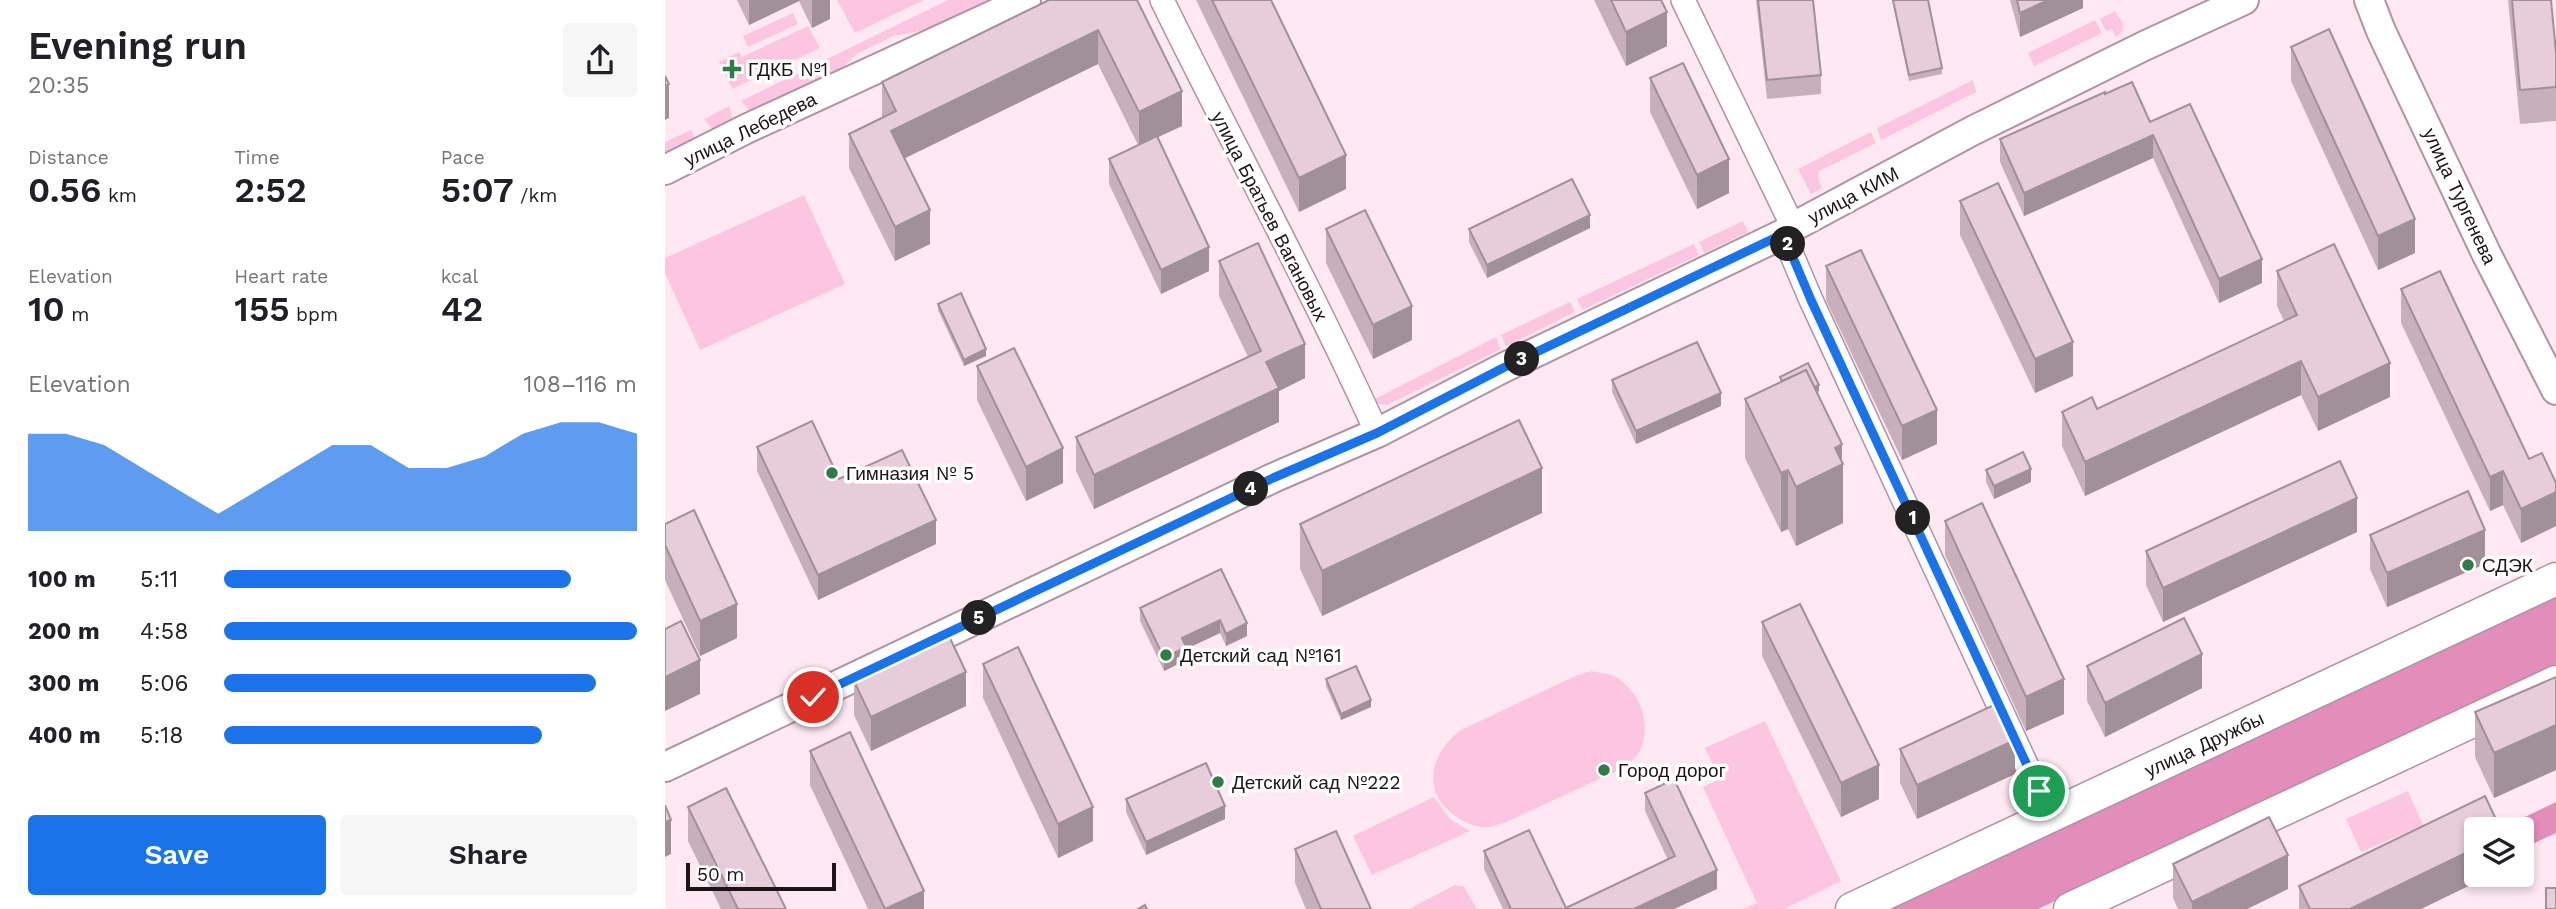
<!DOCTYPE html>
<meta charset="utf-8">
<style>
:root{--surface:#fff;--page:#f6f6f6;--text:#202124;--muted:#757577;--accent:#1a73e8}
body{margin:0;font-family:"Work Sans",sans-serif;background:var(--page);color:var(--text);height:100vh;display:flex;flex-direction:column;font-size:26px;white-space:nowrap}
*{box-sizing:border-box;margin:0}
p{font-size:23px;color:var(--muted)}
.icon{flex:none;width:38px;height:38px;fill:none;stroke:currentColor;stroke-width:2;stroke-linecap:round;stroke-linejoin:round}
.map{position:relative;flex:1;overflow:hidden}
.side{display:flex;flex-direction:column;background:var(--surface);width:665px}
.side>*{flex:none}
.buttons{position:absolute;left:1799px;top:817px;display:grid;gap:14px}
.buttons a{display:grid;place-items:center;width:70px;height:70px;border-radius:7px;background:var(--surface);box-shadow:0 4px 10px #0003;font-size:35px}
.scale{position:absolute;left:21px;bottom:18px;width:150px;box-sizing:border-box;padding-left:7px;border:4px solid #1d1418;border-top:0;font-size:19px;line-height:24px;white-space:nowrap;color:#1d1418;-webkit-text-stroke:5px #fff;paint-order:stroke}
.pin{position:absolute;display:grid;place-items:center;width:60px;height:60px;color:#fff;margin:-30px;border:4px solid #fff;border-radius:50%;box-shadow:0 2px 7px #0007}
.km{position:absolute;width:35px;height:35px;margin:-18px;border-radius:50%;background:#222;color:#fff;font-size:19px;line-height:35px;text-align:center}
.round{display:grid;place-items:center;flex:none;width:74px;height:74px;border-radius:7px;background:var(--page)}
.head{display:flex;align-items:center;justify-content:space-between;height:119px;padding:0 28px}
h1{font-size:38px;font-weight:600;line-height:52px}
.stats{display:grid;grid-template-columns:repeat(3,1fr);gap:10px;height:119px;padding:7px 28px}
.stats div{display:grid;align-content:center}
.stats b{font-size:35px;font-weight:600}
.stats small{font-size:19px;font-weight:400}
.stats p{font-size:19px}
.chart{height:196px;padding:14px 28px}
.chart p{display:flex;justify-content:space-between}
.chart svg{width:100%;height:126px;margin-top:7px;fill:var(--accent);opacity:.7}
.button{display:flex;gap:14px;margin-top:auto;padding:14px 28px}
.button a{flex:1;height:80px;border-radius:7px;background:var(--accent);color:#fff;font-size:28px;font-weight:600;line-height:80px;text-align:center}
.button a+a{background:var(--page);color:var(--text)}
ul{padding:0 28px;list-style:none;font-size:23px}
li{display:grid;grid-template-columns:112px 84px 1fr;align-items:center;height:52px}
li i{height:18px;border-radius:9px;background:var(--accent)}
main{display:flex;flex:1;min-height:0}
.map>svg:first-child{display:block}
.green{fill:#fcc5e0}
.forest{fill:#e28dba}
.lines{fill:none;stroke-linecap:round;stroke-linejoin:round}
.minor-casing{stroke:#ae95a1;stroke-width:26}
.tertiary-casing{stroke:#ae95a1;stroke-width:32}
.secondary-casing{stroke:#ae95a1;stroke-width:35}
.minor{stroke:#fff;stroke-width:23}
.tertiary{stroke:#fff;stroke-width:28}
.secondary{stroke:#fff;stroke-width:32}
.wall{fill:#c7b0bb}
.shaded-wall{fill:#a29098}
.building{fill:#e7cdd9;stroke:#a29098;stroke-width:2}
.route-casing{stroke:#fff;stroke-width:14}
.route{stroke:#1a73e8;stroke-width:9}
.poi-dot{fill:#2f7b4a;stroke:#fff;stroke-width:2.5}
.labels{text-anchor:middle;stroke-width:7;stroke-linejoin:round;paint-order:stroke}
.poi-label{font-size:19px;fill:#1d1418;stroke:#fff;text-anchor:start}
.street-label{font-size:19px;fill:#1d1418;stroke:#fff}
</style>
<main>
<section class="side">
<div class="head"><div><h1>Evening run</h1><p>20:35</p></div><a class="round"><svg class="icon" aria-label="share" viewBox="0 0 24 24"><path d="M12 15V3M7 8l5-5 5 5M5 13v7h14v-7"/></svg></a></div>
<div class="stats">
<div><p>Distance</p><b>0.56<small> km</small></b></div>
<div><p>Time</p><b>2:52</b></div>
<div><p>Pace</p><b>5:07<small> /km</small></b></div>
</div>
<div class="stats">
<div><p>Elevation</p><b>10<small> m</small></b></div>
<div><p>Heart rate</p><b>155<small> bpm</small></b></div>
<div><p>kcal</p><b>42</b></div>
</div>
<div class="chart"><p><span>Elevation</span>108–116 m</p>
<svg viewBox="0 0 160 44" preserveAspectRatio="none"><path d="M0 44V10L10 10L20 14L30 22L40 30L50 38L60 30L70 22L80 14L90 14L100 22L110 22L120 18L130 10L140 6L150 6L160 10V44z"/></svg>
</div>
<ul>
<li><b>100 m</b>5:11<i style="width:84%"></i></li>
<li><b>200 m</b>4:58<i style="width:100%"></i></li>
<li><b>300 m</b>5:06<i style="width:90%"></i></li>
<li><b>400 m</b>5:18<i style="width:77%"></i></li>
</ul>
<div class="button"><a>Save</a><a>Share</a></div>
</section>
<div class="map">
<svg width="1891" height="909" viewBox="0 0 1891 909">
<rect width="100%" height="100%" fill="#fee8f2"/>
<g class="green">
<polygon points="172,0 259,0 190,33"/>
<polygon points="283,0 332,0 276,27 228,36 192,54 165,78 91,114 85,111 76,101"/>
<polygon points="1450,11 1458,23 1457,32 1451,37 1447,29 1441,31 1435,19"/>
<polygon points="128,13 133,24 83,47 78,36"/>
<polygon points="1430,20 1437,33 1369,66 1363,53"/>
<polygon points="143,26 155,48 67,89 54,62 74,52 77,57"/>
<polygon points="1308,80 1311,92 1216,140 1212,128"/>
<polygon points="64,106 68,121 48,130 39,119"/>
<polygon points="26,130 29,136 28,143 0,161 0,142"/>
<polygon points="1206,132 1211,143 1154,171 1153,179 1157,188 1146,194 1133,169"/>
<polygon points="139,195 180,284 35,350 0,273 0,258"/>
<polygon points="1078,221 1083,232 1039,253 1034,242"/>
<polygon points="1029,244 1034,255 917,310 912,299"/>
<polygon points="905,302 910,312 841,346 836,335"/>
<polygon points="831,337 836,349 722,405 709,403 708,400"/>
<path d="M927,671C934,673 943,673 949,676C976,691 989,727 973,754C969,760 962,764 956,769L839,823C834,824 828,827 823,827C813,828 800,823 792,817C755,793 765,753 796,730L910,676Z"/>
<polygon points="1100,721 1176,881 1119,909 1078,909 1092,903 1038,787 1055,779 1040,748"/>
<polygon points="1743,791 1758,825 1696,852 1681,819"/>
<polygon points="769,797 785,819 805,831 707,875 688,836"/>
<polygon points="790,885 799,887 812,909 744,909"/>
</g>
<g class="forest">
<polygon points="1891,593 1891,666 1373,909 1219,909"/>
<polygon points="1891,802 1891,833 1857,849 1857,830 1843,829 1841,826"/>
</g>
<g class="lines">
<g class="minor-casing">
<g id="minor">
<path d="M497,0C568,145 646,287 712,433"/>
<polyline points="1018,0 1128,227"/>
<polyline points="1118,234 1146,300 1385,816"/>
</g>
</g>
<g class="tertiary-casing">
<g id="tertiary">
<polyline points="1704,0 1716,31 1822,255 1891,390"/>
<polyline points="0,170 81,129 361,0"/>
<polyline points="0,767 608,478 712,433 838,368 1118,234 1128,227 1307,131 1479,46 1579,0"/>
</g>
</g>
<g class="secondary-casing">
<g id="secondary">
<polyline points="1187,909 1891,579"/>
<polyline points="1405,909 1891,682"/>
</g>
</g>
<use href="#minor" class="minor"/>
<use href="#tertiary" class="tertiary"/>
<use href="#secondary" class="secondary"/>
</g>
<g class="wall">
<polygon points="72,0 165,0 165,19 147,28 134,1 84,25"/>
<polygon points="472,0 517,126 492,137 544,271 496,294 444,184 444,159 473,145 433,64 240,158 265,244 230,261 184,168 184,134 217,118 217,82"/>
<polygon points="531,0 606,0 681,189 634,212"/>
<polygon points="929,0 996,0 1002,46 961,66"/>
<polygon points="1091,0 1148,0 1156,75 1156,94 1102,99"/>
<polygon points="1227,0 1263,0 1277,68 1277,74 1244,81"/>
<polygon points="1345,0 1418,0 1418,8 1355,37"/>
<polygon points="1843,0 1886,0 1891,53 1891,121 1855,124"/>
<polygon points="1626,47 1750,253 1713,270 1626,81"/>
<polygon points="985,78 1064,193 1032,209 985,112"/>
<polygon points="1440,94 1485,122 1597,283 1554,303 1488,158 1359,216 1335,162 1335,139"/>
<polygon points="1295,201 1408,376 1370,393 1295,235"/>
<polygon points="925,228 822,278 804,242 804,229"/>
<polygon points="661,229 747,340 708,359 661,263"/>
<polygon points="554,261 640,378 614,391 614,422 429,509 411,471 411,437 583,357 554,296"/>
<polygon points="1161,266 1272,444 1237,460 1161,300"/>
<polygon points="1612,271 1725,397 1653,431 1636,395 1420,496 1397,446 1397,412 1432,409 1619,321 1612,306"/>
<polygon points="1736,289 1864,459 1891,483 1891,526 1856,543 1838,505 1825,511 1736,323"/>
<polygon points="273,304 321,356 299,366 273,310"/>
<polygon points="312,366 398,483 361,501 312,400"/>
<polygon points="1115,377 1154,391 1152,393 1177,462 1178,523 1131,546 1123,529 1116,532 1080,458 1080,399 1115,382"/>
<polygon points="947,380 1056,406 971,444 947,392"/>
<polygon points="92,447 174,479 271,544 153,600 92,471"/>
<polygon points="1321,470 1366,482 1329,499 1321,482"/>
<polygon points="877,513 657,616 635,569 635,524"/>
<polygon points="1280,521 1399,714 1361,731 1280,555"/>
<polygon points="0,524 72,638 35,656 0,580"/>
<polygon points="1692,532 1498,622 1481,585 1481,551"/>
<polygon points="1705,535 1820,564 1722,607 1705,569"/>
<polygon points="556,569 582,636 561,646 555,633 521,649 521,660 499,671 475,621 475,608"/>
<polygon points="1097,622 1214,799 1176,817 1097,656"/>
<polygon points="318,664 428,841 393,858 318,698"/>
<polygon points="1422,666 1537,688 1440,737 1422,701"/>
<polygon points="1891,677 1891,770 1829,798 1810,757 1810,712"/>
<polygon points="661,679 706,707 676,720 661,686"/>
<polygon points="189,681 301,706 206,751 189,715"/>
<polygon points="1235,749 1350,774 1252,819 1235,783"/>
<polygon points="145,751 259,909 203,909 145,785"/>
<polygon points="980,793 1052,889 1009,909 838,909 819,869 819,851 901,908 1003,860 980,811"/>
<polygon points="461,799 560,819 481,855 461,812"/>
<polygon points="23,807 121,909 56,909 23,841"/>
<polygon points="630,849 706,909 641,909 630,883"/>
<polygon points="1508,864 1623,889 1582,909 1513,909 1508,898"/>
<polygon points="1826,875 1756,909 1634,909 1634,886"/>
</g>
<g class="shaded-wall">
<polygon points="84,0 134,0 134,1 84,25"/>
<polygon points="147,0 165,0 165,19 147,28"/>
<polygon points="1383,0 1418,0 1418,8 1355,37 1355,13"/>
<polygon points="1002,12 1002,46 961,66 961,32"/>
<polygon points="433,30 433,64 226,165 226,131"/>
<polygon points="4,84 4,118 0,120 0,86"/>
<polygon points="517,91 517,126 474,146 474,112"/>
<polygon points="1488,135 1488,158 1359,216 1359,193"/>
<polygon points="681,155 681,189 634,212 634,178"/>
<polygon points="1064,159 1064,193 1032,209 1032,175"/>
<polygon points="265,210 265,244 230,261 230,227"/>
<polygon points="925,215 925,228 822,278 822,265"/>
<polygon points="1750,219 1750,253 1713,270 1713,236"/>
<polygon points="544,247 544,271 496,294 496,270"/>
<polygon points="1597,259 1597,283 1554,303 1554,279"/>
<polygon points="747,306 747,340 708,359 708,325"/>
<polygon points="1408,342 1408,376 1370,393 1370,359"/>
<polygon points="640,344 640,378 614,391 614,422 429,509 429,475 601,362"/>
<polygon points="321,349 321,356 299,366 299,360"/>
<polygon points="1636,361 1636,395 1420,496 1420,462"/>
<polygon points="1725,363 1725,397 1653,431 1653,397"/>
<polygon points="1154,385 1154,391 1126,405 1126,399"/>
<polygon points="1056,393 1056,406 971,444 971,431"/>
<polygon points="1272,410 1272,444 1237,460 1237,426"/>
<polygon points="1177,444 1177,465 1178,464 1178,523 1131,546 1131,487 1170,448"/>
<polygon points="398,448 398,483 361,501 361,467"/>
<polygon points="877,468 877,513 657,616 657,571"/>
<polygon points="1366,469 1366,482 1329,499 1329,486"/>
<polygon points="1123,470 1123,529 1116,532 1116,473"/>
<polygon points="1838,471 1838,505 1825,511 1825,477"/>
<polygon points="1891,492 1891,526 1856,543 1856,509"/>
<polygon points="1692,498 1692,532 1498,622 1498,588"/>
<polygon points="271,520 271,544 153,600 153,575"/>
<polygon points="1820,530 1820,564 1722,607 1722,573"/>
<polygon points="72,604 72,638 35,656 35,621"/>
<polygon points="555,620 555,633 521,649 521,660 499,671 499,658 517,638"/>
<polygon points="582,623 582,636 561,646 561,634"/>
<polygon points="1537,654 1537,688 1440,737 1440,703"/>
<polygon points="35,660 35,694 0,711 0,677"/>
<polygon points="301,672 301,706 206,751 206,717"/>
<polygon points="1399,679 1399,714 1361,731 1361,697"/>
<polygon points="706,700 706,707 676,720 676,714"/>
<polygon points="1891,725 1891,770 1829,798 1829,753"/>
<polygon points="1350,740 1350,774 1252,819 1252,785"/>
<polygon points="1214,765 1214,799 1176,817 1176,783"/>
<polygon points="560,806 560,819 481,855 481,842"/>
<polygon points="428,807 428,841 393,858 393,824"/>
<polygon points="6,820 6,854 0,857 0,822"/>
<polygon points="1811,848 1811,875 1826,875 1756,909 1685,909"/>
<polygon points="1623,855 1623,889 1582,909 1527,909 1527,902"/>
<polygon points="1052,870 1052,889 1009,909 969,909"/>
<polygon points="259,891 259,909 220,909"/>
</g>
<g class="building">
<polygon points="384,0 472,0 517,91 474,112 433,30 226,131 265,210 230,227 184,134 231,111 217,82"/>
<polygon points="547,0 606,0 681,155 634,178"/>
<polygon points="946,0 996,0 1002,12 961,32"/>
<polygon points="1093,0 1148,0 1156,75 1102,80"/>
<polygon points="1228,0 1263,0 1277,68 1244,75"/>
<polygon points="1352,0 1383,0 1355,13"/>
<polygon points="1847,0 1886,0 1891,53 1891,87 1855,90"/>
<polygon points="1664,29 1750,219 1713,236 1626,47"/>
<polygon points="1018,63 1064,159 1032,175 985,78"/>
<polygon points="0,76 4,84 0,86"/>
<polygon points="1467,82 1485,122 1525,104 1597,259 1554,279 1488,135 1359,193 1335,139 1440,92 1440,94"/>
<polygon points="492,136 544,247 496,270 444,159"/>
<polygon points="907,179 925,215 822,265 804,229"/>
<polygon points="1333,183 1408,342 1370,359 1295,201"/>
<polygon points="700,210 747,306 708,325 661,229"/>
<polygon points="593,243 640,344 601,362 614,388 429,475 411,437 596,351 554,261"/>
<polygon points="1669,244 1725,363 1653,397 1636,361 1420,462 1397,412 1427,397 1432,409 1632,315 1612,271"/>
<polygon points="1196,250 1272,410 1237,426 1161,266"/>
<polygon points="1775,271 1864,459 1877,453 1891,483 1891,492 1856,509 1838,471 1825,477 1736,289"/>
<polygon points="296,293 321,349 299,360 273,304"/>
<polygon points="1032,342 1056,393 971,431 947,380"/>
<polygon points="349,348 398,448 361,467 312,366"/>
<polygon points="1143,363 1154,385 1149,387 1141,370 1117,381 1115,377"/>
<polygon points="1141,370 1177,444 1170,448 1178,464 1131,487 1123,470 1116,473 1080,399"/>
<polygon points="854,420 877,468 657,571 635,524"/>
<polygon points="147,421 174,479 237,450 271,520 153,575 92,447"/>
<polygon points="1358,452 1366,469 1329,486 1321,470"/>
<polygon points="1675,461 1692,498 1498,588 1481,551"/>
<polygon points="1803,491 1820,530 1722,573 1705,535"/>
<polygon points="1317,503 1399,679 1361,697 1280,521"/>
<polygon points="29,510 72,604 35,621 0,545 0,524"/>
<polygon points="556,569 582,623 561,634 555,620 517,638 521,647 499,658 475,608"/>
<polygon points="1135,604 1214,765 1176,783 1097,622"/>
<polygon points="1519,618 1537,654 1440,703 1422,666"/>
<polygon points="16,621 35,660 0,677 0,629"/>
<polygon points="284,636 301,672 206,717 189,681"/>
<polygon points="353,647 428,807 393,824 318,664"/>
<polygon points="691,666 706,700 676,714 661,679"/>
<polygon points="1891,677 1891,725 1829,753 1810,712"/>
<polygon points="1333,703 1350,740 1252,785 1235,749"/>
<polygon points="185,732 259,891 220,909 145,751"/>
<polygon points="541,763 560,806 481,842 461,799"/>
<polygon points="1009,779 1052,870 969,909 846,909 819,851 864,830 901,908 1010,856 980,793"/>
<polygon points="61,788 121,909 73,909 23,807"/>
<polygon points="1820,796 1836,830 1811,830 1811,848 1685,909 1645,909 1634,886"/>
<polygon points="0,805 6,820 0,822"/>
<polygon points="1604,817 1623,855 1527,902 1508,864"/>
<polygon points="671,831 706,909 656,909 630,849"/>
<rect x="1881" y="888" width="10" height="21"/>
<polygon points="480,905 482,909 473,909"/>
</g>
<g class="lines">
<g class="route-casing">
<polyline id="route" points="148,697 608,478 712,433 838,368 1118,234 1146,300 1374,791"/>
</g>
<use href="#route" class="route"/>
</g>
<g class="poi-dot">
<path d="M63.5 58.5h7v7h7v7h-7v7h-7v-7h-7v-7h7z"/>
<circle cx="167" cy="473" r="7"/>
<circle cx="1803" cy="565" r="7"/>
<circle cx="501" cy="655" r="7"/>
<circle cx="939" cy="770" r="7"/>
<circle cx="553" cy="782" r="7"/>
</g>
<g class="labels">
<g class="poi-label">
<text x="83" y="76">ГДКБ №1</text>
<text x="181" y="480">Гимназия № 5</text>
<text x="1817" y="572">СДЭК</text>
<text x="515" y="662">Детский сад №161</text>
<text x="953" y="777">Город дорог</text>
<text x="567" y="789">Детский сад №222</text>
</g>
<g class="street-label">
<text transform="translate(85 129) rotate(-26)" y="7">улица Лебедева</text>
<text transform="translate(1188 195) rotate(-28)" y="7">улица КИМ</text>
<text transform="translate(1795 196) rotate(65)" y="7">улица Тургенева</text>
<text transform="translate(605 216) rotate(63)" y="7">улица Братьев Вагановых</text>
<text transform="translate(1539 744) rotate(-25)" y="7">улица Дружбы</text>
</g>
</g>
</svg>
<div class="buttons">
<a><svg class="icon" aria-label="layers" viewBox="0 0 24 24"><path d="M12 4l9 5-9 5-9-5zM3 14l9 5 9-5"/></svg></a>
</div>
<div class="scale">50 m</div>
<div class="pin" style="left:1374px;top:791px;background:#1e9e55"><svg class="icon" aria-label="arrive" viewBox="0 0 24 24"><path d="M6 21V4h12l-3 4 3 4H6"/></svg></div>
<div class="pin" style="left:148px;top:697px;background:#d93025"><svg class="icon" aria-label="check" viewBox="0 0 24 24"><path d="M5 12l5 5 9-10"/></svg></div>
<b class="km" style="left:1248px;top:518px">1</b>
<b class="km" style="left:1123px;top:244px">2</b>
<b class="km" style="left:857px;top:359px">3</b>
<b class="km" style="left:586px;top:489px">4</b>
<b class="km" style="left:314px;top:618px">5</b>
</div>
</main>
